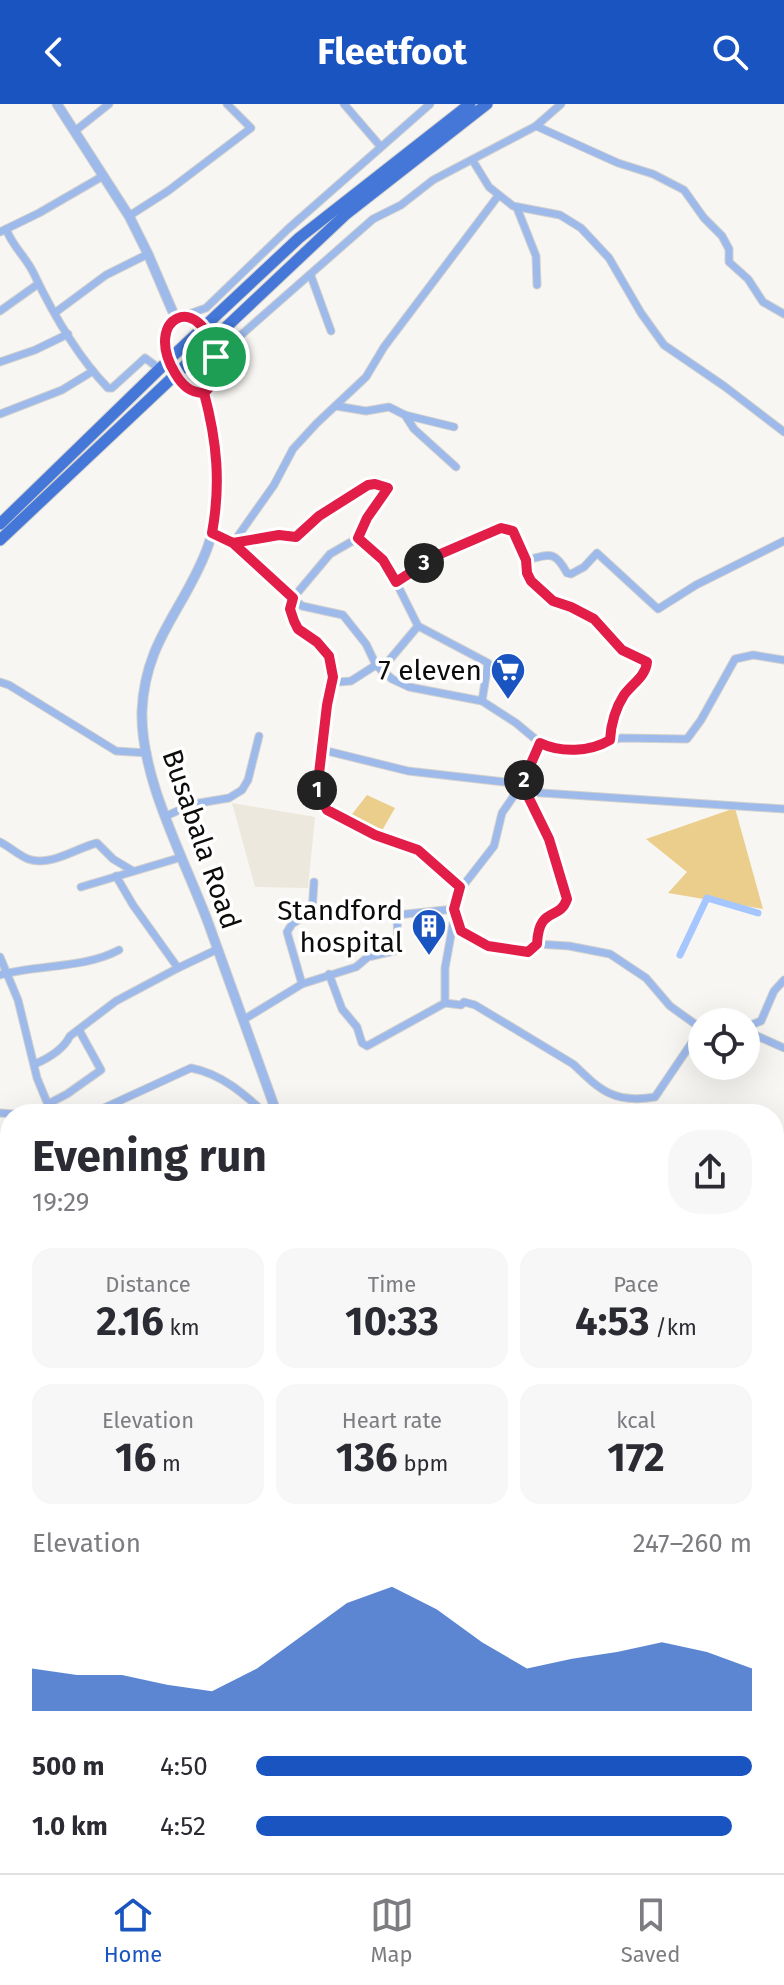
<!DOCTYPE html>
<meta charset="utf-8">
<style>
:root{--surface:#fff;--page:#f7f7f7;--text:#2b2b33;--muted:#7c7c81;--line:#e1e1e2;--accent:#1a54c0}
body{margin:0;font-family:"Fira Sans",sans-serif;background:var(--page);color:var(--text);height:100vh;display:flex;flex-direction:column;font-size:30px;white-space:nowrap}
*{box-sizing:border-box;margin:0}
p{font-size:26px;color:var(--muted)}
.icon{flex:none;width:44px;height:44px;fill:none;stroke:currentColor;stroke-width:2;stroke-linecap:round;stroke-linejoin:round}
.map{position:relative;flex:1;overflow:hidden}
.sheet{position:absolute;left:0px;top:1000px;width:784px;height:770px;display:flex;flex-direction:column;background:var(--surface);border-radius:32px 32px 0 0;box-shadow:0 8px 32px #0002}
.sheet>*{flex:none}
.controls{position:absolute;left:688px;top:904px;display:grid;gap:16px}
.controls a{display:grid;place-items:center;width:72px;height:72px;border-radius:50%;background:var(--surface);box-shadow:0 8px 32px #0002;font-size:40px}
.pin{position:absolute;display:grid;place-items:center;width:68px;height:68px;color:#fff;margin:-34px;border:4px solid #fff;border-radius:50%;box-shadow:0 2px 8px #0007}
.km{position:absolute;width:40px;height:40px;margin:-20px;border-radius:50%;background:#222;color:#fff;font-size:22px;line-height:40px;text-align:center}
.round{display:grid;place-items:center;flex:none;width:84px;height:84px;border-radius:32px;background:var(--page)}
.overview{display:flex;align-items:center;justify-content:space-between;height:136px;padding:0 32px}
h1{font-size:44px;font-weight:700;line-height:60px}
.stats{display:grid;grid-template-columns:repeat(3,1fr);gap:12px;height:136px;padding:8px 32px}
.stats div{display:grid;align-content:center;border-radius:20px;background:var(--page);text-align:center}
.stats b{font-size:40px;font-weight:700}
.stats small{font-size:22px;font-weight:400}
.stats p{font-size:22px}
.chart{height:224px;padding:16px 32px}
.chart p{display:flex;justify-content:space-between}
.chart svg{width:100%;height:144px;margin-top:8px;fill:var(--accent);opacity:.7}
ul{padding:0 32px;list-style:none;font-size:26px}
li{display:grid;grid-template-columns:128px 96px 1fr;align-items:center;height:60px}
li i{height:20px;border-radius:10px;background:var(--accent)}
header{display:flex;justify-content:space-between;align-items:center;height:104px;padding:0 32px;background:var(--accent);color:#fff;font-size:36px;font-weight:700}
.tabs{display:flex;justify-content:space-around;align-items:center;height:112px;border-top:2px solid var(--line);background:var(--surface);font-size:22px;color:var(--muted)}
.tabs a{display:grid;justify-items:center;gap:4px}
.tabs .current{color:var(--accent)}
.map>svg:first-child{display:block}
.built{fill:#ede8de}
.green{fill:#ebce8c}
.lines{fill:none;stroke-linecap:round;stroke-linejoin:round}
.canal{stroke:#a5c6ff;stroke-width:7}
.minor-casing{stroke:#d2d1cd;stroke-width:9}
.tertiary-casing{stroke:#d2d1cd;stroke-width:11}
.trunk-casing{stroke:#d2d1cd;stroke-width:13}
.minor{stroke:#9ebaeb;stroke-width:7}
.tertiary{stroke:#9ebaeb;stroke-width:9}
.trunk{stroke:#4477d8;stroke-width:11}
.route-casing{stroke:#fff;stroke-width:16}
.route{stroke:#e11d48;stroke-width:10}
.labels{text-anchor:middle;stroke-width:7;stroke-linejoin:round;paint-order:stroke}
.poi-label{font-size:28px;fill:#0d0c0b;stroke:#fff;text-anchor:end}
.street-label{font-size:28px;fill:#0d0c0b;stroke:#fff}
</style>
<header><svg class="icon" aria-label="back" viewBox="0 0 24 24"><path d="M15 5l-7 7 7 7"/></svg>Fleetfoot<svg class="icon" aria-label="search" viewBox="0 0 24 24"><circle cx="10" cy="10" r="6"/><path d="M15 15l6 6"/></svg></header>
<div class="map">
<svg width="784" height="1769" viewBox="0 0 784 1769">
<rect width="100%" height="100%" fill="#f8f6f2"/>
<polygon class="built" points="232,699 315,713 308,784 255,783"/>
<g class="green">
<polygon points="367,691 395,704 380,730 349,714"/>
<polygon points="735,704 763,805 668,789 687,768 646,735"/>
</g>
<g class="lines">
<polyline class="canal" points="680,851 707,794 758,809"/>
<g class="minor-casing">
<g id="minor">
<polyline points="344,0 381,43"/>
<polyline points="536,22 618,59 653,70 684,86 704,114 722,132 729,145 729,158 748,175 763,198 784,210"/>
<polyline points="75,27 109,0"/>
<polyline points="473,57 489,83 513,102 560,111 581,124 609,154 641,209 664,241 724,282 784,328"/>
<polyline points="517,104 536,152 537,181"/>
<polyline points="129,112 168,87 251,24 227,0"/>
<path d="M6,125C13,143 25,152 33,168C52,208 76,251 108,284H112L145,254L160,265"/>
<polyline points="0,128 39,109 103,72"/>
<polyline points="311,172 331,227"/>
<polyline points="0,207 38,180"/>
<polyline points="56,208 106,171 148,150"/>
<polyline points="186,211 206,204 288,125 430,0"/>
<polyline points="216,253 373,115 401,101 433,76 536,22 561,0"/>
<polyline points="0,258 35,246 68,230"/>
<polyline points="336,302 366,307 389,303 405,311 454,323"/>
<polyline points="0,310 62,286 93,267"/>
<polyline points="405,311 414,325 456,363"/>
<polyline points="212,429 233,439 274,381 293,345 317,319 366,273 384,243 498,92"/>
<polyline points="358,434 387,460 418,522 381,566"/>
<polyline points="233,439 279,431 296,433 319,412 368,381 375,380 388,384 367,414 358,434 330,450 293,494 290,505 298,525 317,538 329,552 333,573 327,601 317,687 327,706 348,715 366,727 418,746 460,783"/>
<polyline points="233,439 302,502 343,511 366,540 376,561 392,575 409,583 482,597 516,619 540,639 557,645 578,646 621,634 687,635 701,616 735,555 753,551 784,556"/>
<path d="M526,456C549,451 554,445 567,469L571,470L584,463L597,449L658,505L696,481L784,437"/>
<path d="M396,478C417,464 490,415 513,427L526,456L527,469L538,483L553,497L594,515L622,546L647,558C647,572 632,580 624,591C615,605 611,620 610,636"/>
<polyline points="418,522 488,559 482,597"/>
<polyline points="333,573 339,578 351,577 376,561"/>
<polyline points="0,578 9,581 116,647 147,649"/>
<path d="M540,639L522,680L502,709L494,742L459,787L445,864V899L461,901L464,898L475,901L573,960C600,986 614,1000 655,993L701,925"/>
<path d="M323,646L408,667L522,680L549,735L567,795C559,818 539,801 537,840"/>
<polyline points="527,688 784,705"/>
<polyline points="166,712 193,700 229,694 242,686 248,676 259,632"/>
<path d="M0,738C10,743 18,751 28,755C51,763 76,744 97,739L113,755L133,767"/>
<polyline points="116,772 133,801 178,864 218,845"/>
<polyline points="81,783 182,753"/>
<polyline points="0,853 18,896 37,974 51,1008"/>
<polyline points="329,870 342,905 357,923 362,939 367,942 445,899"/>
<path d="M0,871C39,860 83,865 119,846"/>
<polyline points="302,880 287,828 292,820 312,808 314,778"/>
<polyline points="243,916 302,880 356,863 368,853 398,846 397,811 454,805 461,827 488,842 525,849 537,840 569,842 610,850 646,874 670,902 702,925"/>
<polyline points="746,923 761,917 774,887 784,876"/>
<polyline points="746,927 784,944"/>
<path d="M35,960C49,954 63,946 70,932L116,897L178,864"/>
<polyline points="48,1000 67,990 101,966 79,926"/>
<path d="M50,1006L93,1009L191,964C222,970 244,990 266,1010"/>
<polyline points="0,1009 14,1010"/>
<polyline points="774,1094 784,1085"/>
<polyline points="0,1221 10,1217"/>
<polyline points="774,1307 784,1308"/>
<polyline points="774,1337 784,1322"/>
<polyline points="0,1361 10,1357"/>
<polyline points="0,1381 10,1405"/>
<polyline points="0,1508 10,1500"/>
<polyline points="0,1559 5,1574 10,1608"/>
<polyline points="774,1660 784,1661"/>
<polyline points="195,1760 195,1769"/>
<polyline points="533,1760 549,1769"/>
<polyline points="357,1766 363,1769"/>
<polyline points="106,1769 107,1760"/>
<polyline points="423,1769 428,1760"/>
</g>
</g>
<g class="tertiary-casing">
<g id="tertiary">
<polyline points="57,0 129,112 148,150 175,213"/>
<path d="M186,211C215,224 227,267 204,289C171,287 154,237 175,213Z"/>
<path d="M204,289C218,340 226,394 207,445C184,506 145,536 142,607C140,675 186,758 209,821C232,884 254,947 277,1010"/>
<polyline points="553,1769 558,1760"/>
</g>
</g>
<g class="trunk-casing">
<g id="trunk">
<polyline points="0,420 176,249 299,134 470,0"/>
<polyline points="0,436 345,111 487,0"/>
</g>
</g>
<use href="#minor" class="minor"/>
<use href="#tertiary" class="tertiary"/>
<use href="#trunk" class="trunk"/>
</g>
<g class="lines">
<g class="route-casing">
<path id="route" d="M216,253C216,269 216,278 204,289C217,337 221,380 212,429L233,439L293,494L290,505L294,517L298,525L317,538L329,552L333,573L327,601L317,687L327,706L375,731L418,746L460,783L454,805L461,827L488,842L528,848L537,840C539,801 559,818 567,795L549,735L522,680L540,639C561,649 590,648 610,636C611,620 615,605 624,591C632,580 646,572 647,558L622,546L594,515L571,503L553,497L531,477L527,469L526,456L513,427L501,424L438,451L396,478L383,456L358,434L367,414L388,384L375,380L368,381L319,412L296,433L279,431L233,439L212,429C221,380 217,337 204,289C190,289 182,281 175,269C142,214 200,184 216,253"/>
</g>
<use href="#route" class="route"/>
</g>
<defs>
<g id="supermarket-pin" transform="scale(1.8)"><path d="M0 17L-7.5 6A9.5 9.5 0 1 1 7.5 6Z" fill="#1a54c0" stroke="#fff"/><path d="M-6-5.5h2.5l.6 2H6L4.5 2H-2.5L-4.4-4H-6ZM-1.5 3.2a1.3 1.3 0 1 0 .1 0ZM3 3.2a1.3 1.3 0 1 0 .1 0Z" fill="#fff"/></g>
<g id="building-pin" transform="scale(1.8)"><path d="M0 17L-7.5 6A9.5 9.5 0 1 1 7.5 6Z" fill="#1a54c0" stroke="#fff"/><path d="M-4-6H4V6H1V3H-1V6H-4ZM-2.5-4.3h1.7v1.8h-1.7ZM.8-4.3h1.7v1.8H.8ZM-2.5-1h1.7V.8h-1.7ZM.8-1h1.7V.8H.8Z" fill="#fff"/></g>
</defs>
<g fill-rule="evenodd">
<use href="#supermarket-pin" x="508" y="566"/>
<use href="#building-pin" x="429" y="822"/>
</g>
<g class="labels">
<g class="poi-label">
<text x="482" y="576">7 eleven</text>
<text x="403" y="816">Standford<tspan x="403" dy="32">hospital</tspan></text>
</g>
<g class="street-label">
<text transform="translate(202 735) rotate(71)" y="10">Busabala Road</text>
</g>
</g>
</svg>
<div class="controls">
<a><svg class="icon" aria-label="locate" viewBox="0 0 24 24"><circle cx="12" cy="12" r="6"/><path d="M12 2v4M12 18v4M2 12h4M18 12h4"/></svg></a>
</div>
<div class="pin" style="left:216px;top:253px;background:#1e9e55"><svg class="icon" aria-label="arrive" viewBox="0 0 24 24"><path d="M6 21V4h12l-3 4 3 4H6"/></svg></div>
<b class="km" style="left:317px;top:686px">1</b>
<b class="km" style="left:524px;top:676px">2</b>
<b class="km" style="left:424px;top:459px">3</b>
<section class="sheet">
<div class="overview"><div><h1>Evening run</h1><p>19:29</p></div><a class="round"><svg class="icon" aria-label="share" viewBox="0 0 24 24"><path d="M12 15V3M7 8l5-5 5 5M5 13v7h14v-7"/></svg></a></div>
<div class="stats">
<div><p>Distance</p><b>2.16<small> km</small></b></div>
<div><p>Time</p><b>10:33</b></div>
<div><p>Pace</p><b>4:53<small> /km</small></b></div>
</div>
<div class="stats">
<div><p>Elevation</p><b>16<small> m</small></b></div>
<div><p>Heart rate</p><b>136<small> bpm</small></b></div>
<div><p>kcal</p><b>172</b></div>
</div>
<div class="chart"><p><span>Elevation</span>247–260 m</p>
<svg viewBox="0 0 160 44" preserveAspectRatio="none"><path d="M0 44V31L10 33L20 33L30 36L40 38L50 31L60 21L70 11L80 6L90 13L100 23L110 31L120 28L130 26L140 23L150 26L160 31V44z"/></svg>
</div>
<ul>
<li><b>500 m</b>4:50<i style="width:100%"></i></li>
<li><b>1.0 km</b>4:52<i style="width:96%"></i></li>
</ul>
</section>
</div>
<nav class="tabs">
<a class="current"><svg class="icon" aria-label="home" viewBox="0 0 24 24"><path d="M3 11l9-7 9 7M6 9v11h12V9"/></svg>Home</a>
<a><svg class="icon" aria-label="map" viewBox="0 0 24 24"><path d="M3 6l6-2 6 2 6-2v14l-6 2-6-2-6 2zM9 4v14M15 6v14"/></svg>Map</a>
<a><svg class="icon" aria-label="saved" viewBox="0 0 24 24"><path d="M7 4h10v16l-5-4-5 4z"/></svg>Saved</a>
</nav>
